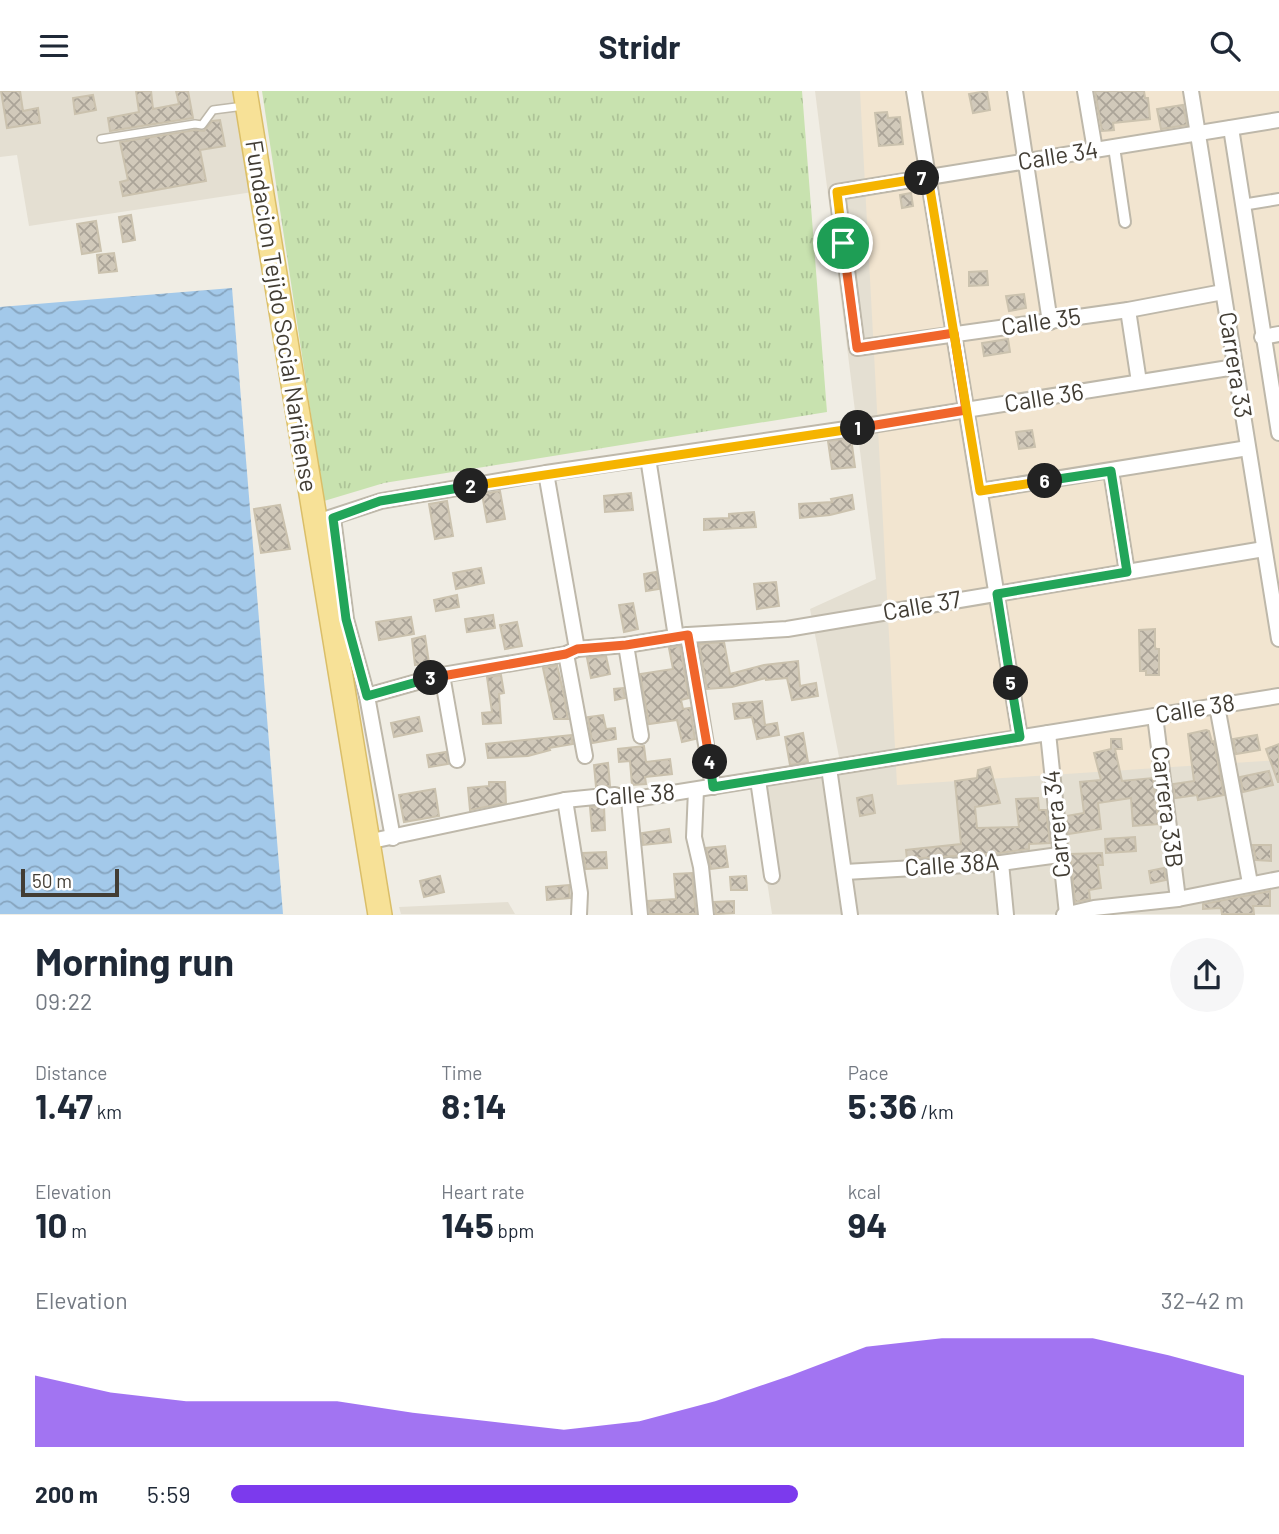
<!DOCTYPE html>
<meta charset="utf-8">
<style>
:root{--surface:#fff;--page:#f6f6f7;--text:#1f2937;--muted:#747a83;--accent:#7c3aed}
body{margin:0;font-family:Barlow,sans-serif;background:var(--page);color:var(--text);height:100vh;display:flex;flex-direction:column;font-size:26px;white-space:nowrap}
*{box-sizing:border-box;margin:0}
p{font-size:23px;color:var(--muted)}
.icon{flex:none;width:38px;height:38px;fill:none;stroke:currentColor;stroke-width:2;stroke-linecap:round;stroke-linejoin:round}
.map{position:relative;height:824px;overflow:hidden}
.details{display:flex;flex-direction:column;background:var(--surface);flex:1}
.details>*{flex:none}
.scale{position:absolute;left:21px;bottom:18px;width:98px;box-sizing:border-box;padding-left:7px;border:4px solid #423d34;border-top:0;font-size:19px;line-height:24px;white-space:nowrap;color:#423d34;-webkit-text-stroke:5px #fff;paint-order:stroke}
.pin{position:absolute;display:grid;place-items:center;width:60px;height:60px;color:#fff;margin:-30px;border:4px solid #fff;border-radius:50%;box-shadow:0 2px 7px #0007}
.km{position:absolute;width:35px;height:35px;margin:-18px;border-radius:50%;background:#222;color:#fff;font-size:19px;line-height:35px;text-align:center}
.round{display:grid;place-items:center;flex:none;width:74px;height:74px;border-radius:37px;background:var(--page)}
.head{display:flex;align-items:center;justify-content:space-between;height:119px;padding:0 35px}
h1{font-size:38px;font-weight:700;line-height:52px}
.stats{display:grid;grid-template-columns:repeat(3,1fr);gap:10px;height:119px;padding:7px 35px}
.stats div{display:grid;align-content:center}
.stats b{font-size:35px;font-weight:700}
.stats small{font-size:19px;font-weight:400}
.stats p{font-size:19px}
.chart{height:196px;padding:14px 35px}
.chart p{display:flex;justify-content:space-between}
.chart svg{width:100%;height:126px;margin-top:7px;fill:var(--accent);opacity:.7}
ul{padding:0 35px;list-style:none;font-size:23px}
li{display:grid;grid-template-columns:112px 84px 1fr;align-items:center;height:52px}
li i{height:18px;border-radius:9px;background:var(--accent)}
header{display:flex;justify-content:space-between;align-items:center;height:91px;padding:0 35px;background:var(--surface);font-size:32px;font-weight:700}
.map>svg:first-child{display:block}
.residential{fill:#e4dfd2}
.commercial{fill:#f2e5d0}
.grass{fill:url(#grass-tufts)}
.water{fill:url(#water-waves)}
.building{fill:url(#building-cross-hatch);stroke:#cbc2ae;stroke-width:2}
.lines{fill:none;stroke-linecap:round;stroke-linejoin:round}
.service-casing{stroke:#beb8aa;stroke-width:10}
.pedestrian-casing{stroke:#beb8aa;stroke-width:14}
.minor-casing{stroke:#beb8aa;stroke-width:18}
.primary-casing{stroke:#dabe68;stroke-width:26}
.service{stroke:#fff;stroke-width:7}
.pedestrian{stroke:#fff;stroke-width:10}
.minor{stroke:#fff;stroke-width:14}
.primary{stroke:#f7e197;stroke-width:23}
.split-1-casing{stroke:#fff;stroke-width:14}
.split-2-casing{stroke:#fff;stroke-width:14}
.split-3-casing{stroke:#fff;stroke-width:14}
.split-4-casing{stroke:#fff;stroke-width:14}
.split-5-casing{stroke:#fff;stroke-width:14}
.split-6-casing{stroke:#fff;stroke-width:14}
.split-7-casing{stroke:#fff;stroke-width:14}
.split-8-casing{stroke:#fff;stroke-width:14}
.split-1{stroke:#f0652b;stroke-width:9}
.split-2{stroke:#f5b400;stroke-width:9}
.split-3{stroke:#22a559;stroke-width:9}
.split-4{stroke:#f0652b;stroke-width:9}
.split-5{stroke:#22a559;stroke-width:9}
.split-6{stroke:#22a559;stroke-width:9}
.split-7{stroke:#f5b400;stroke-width:9}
.split-8{stroke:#f5b400;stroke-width:9}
.labels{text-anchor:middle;stroke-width:6;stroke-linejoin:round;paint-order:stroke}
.street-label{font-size:24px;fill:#423d34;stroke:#fff}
</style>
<header><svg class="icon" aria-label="menu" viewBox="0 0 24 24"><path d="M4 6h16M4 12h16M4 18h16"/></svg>Stridr<svg class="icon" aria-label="search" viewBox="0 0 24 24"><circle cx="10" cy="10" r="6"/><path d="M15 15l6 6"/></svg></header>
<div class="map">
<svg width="1279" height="824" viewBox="0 0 1279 824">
<defs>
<pattern id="grass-tufts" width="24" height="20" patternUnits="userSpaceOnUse" patternTransform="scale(1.75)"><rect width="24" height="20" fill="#c8e2af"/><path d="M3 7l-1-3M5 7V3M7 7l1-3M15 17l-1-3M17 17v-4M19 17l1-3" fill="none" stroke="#adc397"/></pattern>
<pattern id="water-waves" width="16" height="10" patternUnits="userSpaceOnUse" patternTransform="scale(1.75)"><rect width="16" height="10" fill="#a3c9ea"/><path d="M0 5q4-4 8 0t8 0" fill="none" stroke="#86a4be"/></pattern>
<pattern id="building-cross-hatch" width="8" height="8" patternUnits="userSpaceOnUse" patternTransform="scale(1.75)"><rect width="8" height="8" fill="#d1c9ba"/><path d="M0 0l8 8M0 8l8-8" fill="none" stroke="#aba498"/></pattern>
</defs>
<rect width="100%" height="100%" fill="#f0ede4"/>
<g class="residential">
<polygon points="0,0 245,0 253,101 29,135 17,64 0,66"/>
<polygon points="815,0 1279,0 1279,823 772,823 751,686 840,671 810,518 876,488"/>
<polygon points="508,811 515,823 401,823 399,816"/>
</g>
<polygon class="commercial" points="860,0 1279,0 1279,669 897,694"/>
<polygon class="grass" points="262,0 802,0 827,321 384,392 324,410"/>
<polygon class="water" points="232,197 283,823 0,823 0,216"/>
<g class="building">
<polygon points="1,0 20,0 23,20 38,17 40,32 7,37"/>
<polygon points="136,0 151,0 153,18 179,13 176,0 188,0 193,27 110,40 108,27 139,21"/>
<polygon points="987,0 990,19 973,22 969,3"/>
<polygon points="1095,0 1144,0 1145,7 1148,7 1150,28 1113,32 1114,39 1102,40"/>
<polygon points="93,4 96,19 75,23 73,7"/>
<polygon points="1183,14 1187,34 1161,38 1157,18"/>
<polygon points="887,21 888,27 900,26 903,53 879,55 875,22"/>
<polygon points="220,29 225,55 200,59 206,90 123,105 120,91 128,89 120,51 195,39 204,40 212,30"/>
<polygon points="911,102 913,115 902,117 900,104"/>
<polygon points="131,124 135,149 123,151 119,126"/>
<polygon points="96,130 101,160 82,163 77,133"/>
<polygon points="114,162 117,180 99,182 97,164"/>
<polygon points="987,180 988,194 969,195 969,181"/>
<polygon points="1024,203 1026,217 1009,220 1006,205"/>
<polygon points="1008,248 1010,261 984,265 982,252"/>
<polygon points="1032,339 1035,356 1019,358 1016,341"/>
<polygon points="851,347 855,376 832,378 828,350"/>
<polygon points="500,400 505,428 487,431 482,403"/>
<polygon points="631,402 633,419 605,421 604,405"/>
<polygon points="852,404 854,418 830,424 800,427 799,413 832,411 831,408"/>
<polygon points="447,410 453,445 435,448 429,413"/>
<polygon points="280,414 290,458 261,462 254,418"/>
<polygon points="754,421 756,436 704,439 704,428 729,427 729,423"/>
<polygon points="481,477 484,492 456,498 453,482"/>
<polygon points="656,481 659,498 646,500 644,483"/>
<polygon points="776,491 779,515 757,518 754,493"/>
<polygon points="457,504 459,516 436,520 434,509"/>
<polygon points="633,512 638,538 624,541 619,514"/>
<polygon points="493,524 495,537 467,541 465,528"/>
<polygon points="411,526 414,543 379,549 376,531"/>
<polygon points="517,531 522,555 505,558 500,534"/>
<polygon points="1155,538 1155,556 1156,558 1159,558 1159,584 1146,584 1146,580 1140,580 1139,539"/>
<polygon points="425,545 429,572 415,574 412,548"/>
<polygon points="724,551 730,583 764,574 798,570 800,595 816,592 818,605 792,609 787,587 766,589 766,587 732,596 707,598 699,553"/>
<polygon points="680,555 689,607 681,609 683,618 690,617 695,648 682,651 677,629 649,633 640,583 673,578 669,557"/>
<polygon points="606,565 610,583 591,587 587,567"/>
<polygon points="557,574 564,604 568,628 554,628 543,577"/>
<polygon points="501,584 504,602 499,603 501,632 483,633 482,622 492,621 487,586"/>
<polygon points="623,597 625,607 615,609 614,598"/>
<polygon points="762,610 765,634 777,632 779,644 757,648 752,626 735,628 733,613"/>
<polygon points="603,624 606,638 615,637 616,648 592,652 588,626"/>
<polygon points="419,626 422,640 394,646 391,632"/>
<polygon points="1206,639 1209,640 1212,651 1214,650 1224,704 1198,709 1197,704 1175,707 1173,693 1194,690 1188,643"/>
<polygon points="803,642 808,671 790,674 785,646"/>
<polygon points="571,644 573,653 549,657 550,659 528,665 488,667 486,653"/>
<polygon points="1257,644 1260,659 1236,663 1233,648"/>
<polygon points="1111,648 1121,648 1122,658 1115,658 1122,690 1153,687 1159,733 1133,735 1131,707 1098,712 1101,738 1068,743 1066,725 1084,722 1080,691 1101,689 1094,662 1111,658"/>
<polygon points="1279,653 1279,691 1278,691 1266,658"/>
<polygon points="644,655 646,671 670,668 672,683 645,686 646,693 632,694 630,670 619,671 618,658"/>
<polygon points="446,661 448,673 429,676 427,664"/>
<polygon points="608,672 610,695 596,696 594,674"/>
<polygon points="990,676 1000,712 975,716 977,737 1019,736 1016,708 1038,707 1039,719 1046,719 1050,752 1029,753 1029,758 1000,762 907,768 906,759 961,753 955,690 977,687 978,679"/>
<polygon points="1269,680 1273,694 1243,701 1240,686"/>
<polygon points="489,691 505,691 506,712 470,719 468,697 489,695"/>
<polygon points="435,698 439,725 404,731 399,704"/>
<polygon points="872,704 875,722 860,725 857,707"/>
<polygon points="604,715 605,739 592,740 590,716"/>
<polygon points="669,738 671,751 643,754 642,742"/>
<polygon points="1135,746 1136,760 1106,762 1105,748"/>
<polygon points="1253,754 1271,754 1271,770 1256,769"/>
<polygon points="725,755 728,776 711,778 706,757"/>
<polygon points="606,761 607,777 586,778 583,762"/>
<polygon points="1102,762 1103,774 1098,774 1101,797 1089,799 1090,808 1075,811 1070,763"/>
<polygon points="1164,777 1166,789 1151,792 1149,780"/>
<polygon points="692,782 696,823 650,823 648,810 676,808 674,783"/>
<polygon points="440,785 444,801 424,806 420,790"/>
<polygon points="746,785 747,799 731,799 730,786"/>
<polygon points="569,794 570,807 547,809 546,796"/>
<polygon points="1270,800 1270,815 1253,815 1254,823 1222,823 1221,817 1203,818 1203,813"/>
<polygon points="734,810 734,822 716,823 714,811"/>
</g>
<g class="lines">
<g class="service-casing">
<polyline id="service" points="101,48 195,33 202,34 213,19 244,15"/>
</g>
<g class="pedestrian-casing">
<g id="pedestrian">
<polyline points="1114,56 1125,131"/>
<polyline points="1242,114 1279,108"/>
</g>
</g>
<g class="minor-casing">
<g id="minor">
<polyline points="914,0 1020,646"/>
<polyline points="1015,0 1050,231"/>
<polyline points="1085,0 1095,59"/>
<polyline points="1191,0 1279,548"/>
<polyline points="1231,37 1279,342"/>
<polyline points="1223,201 1128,219 857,257 837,101 1279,29"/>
<polyline points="1128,219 1139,291"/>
<polyline points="1262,246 1279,243"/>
<polyline points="648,367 676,546"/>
<polyline points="1111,380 1127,481"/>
<polyline points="546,382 577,558"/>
<polyline points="980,400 1248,357"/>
<polyline points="333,427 346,528 367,605 393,747"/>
<polyline points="314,432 381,410 546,382 853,337 1235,276"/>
<polyline points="688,544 713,696"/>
<polyline points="626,554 641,645"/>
<polyline points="566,563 585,665"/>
<polyline points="442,584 457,669"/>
<polyline points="367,605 442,584 566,563 577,558 626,554 688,544 787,538 1264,458"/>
<polyline points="1217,615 1250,792"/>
<polyline points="1155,625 1178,808"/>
<polyline points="1048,642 1067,823"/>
<polyline points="829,677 850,824"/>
<polyline points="758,689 772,785"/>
<polyline points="696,699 694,746 701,776 706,824"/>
<polyline points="565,709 580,802 579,824"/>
<polyline points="629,709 640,824"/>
<polyline points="367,751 565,709 615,704 629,709 1279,605"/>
<polyline points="1001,772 1006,824"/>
<polyline points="845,781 1001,772 1059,764"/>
<polyline points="1064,824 1094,817 1178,808 1279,788"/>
</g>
</g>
<g class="primary-casing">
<polyline id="primary" points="245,0 380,824"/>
</g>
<use href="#service" class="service"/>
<use href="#pedestrian" class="pedestrian"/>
<use href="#minor" class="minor"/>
<use href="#primary" class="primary"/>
</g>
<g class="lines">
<g class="split-1-casing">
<polyline id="split-1" points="843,152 857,257 954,242 966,319 858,337"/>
</g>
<g class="split-2-casing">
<polyline id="split-2" points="471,395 858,337"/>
</g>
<g class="split-3-casing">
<polyline id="split-3" points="431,587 367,605 346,528 333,427 380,410 471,395"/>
</g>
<g class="split-4-casing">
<polyline id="split-4" points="431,587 566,563 577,558 626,554 688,544 710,671"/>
</g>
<g class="split-5-casing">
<polyline id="split-5" points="710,671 713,696 1020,646 1011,592"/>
</g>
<g class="split-6-casing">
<polyline id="split-6" points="1011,592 997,503 1127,481 1111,380 1045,390"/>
</g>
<g class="split-7-casing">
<polyline id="split-7" points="922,87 928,86 980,400 1045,390"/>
</g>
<g class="split-8-casing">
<polyline id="split-8" points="843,152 837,101 922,87"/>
</g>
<use href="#split-1" class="split-1"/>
<use href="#split-2" class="split-2"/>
<use href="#split-3" class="split-3"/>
<use href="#split-4" class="split-4"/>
<use href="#split-5" class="split-5"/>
<use href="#split-6" class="split-6"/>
<use href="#split-7" class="split-7"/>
<use href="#split-8" class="split-8"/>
</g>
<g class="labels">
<g class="street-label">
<text transform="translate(1058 65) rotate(-9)" y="8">Calle 34</text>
<text transform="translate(281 225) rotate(81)" y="8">Fundacion Tejido Social Nariñense</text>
<text transform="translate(1041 231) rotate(-8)" y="8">Calle 35</text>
<text transform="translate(1235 274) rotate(81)" y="8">Carrera 33</text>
<text transform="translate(1044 307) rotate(-9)" y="8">Calle 36</text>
<text transform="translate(922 515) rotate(-10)" y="8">Calle 37</text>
<text transform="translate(1195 618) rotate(-9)" y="8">Calle 38</text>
<text transform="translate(635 704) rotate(-4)" y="8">Calle 38</text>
<text transform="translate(1167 716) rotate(83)" y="8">Carrera 33B</text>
<text transform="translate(1057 733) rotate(-96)" y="8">Carrera 34</text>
<text transform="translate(952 774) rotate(-4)" y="8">Calle 38A</text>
</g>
</g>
</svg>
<div class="scale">50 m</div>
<div class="pin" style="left:843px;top:152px;background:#1e9e55"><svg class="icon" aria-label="arrive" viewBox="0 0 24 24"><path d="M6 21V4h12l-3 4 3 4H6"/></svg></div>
<b class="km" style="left:858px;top:337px">1</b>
<b class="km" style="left:471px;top:395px">2</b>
<b class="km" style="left:431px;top:587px">3</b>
<b class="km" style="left:710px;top:671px">4</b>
<b class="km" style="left:1011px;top:592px">5</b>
<b class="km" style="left:1045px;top:390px">6</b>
<b class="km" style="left:922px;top:87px">7</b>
</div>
<section class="details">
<div class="head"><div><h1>Morning run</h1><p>09:22</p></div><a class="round"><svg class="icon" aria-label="share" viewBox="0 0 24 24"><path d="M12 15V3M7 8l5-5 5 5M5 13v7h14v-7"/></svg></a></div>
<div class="stats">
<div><p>Distance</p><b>1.47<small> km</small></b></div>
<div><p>Time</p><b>8:14</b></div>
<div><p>Pace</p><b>5:36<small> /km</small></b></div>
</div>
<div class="stats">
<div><p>Elevation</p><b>10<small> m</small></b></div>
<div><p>Heart rate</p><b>145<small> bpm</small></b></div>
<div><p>kcal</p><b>94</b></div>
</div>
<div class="chart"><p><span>Elevation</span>32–42 m</p>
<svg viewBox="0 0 160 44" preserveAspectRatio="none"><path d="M0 44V19L10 25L20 28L30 28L40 28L50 32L60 35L70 38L80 35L90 28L100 19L110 9L120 6L130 6L140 6L150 12L160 19V44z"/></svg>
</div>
<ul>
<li><b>200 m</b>5:59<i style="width:56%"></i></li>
</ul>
</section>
